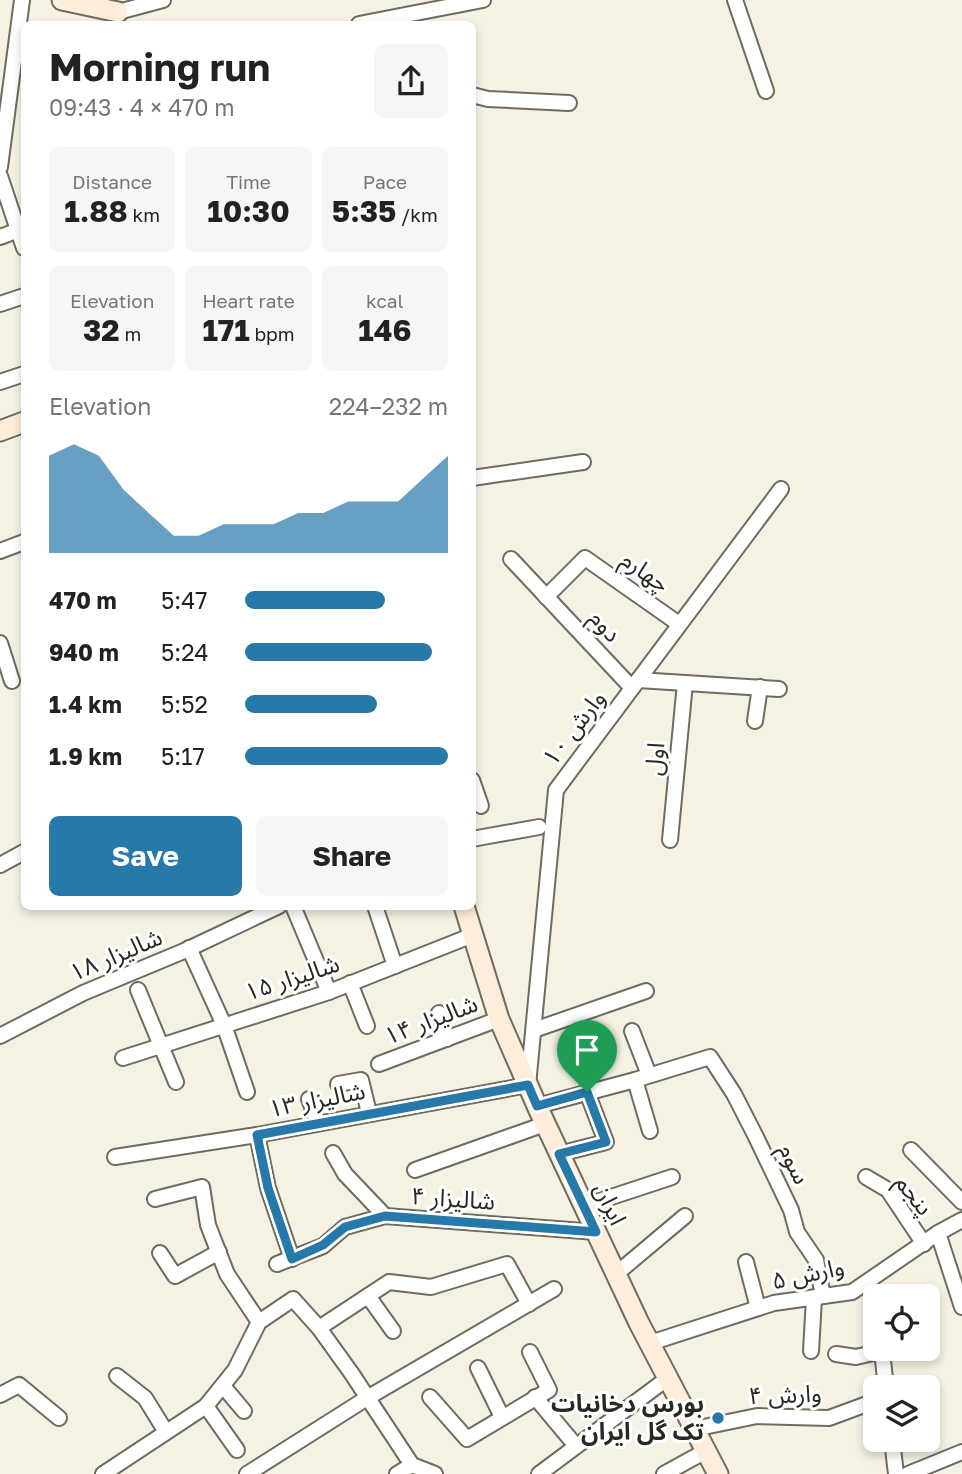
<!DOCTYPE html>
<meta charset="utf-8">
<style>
:root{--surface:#fff;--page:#f6f6f6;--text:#222;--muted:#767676;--accent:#2779aa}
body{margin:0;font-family:"Golos Text","Noto Sans Arabic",sans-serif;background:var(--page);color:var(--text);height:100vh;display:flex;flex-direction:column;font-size:26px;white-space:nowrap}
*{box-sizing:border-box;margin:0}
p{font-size:23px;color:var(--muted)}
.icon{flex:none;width:38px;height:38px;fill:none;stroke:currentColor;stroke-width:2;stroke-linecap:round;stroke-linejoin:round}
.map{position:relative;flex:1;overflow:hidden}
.drawer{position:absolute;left:21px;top:21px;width:455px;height:889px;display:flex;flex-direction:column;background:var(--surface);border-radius:10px;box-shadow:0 4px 10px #0003}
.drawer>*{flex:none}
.buttons{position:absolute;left:863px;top:1284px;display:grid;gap:14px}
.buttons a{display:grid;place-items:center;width:77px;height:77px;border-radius:10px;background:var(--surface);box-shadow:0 4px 10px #0003;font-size:35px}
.pin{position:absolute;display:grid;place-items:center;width:60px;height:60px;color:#fff;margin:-72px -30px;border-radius:50% 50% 50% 0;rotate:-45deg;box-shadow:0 0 7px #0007}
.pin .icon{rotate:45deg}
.round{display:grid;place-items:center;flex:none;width:74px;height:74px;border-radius:10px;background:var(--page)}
.summary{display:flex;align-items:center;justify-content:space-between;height:119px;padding:0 28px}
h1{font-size:38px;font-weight:700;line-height:52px}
.stats{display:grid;grid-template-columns:repeat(3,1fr);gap:10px;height:119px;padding:7px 28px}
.stats div{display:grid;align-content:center;border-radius:10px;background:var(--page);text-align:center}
.stats b{font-size:30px;font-weight:700}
.stats small{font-size:19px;font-weight:400}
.stats p{font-size:19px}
.chart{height:196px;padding:14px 28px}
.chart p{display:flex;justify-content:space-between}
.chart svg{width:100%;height:126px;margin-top:7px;fill:var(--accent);opacity:.7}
.cta{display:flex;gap:14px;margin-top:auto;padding:14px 28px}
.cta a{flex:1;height:80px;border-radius:10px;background:var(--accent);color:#fff;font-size:28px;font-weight:700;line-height:80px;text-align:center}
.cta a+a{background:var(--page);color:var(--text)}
ul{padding:0 28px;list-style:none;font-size:23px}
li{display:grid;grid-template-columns:112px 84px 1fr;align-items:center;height:52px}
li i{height:18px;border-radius:9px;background:var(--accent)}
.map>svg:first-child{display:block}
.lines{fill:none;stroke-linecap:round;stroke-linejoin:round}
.street-casing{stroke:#6e6b5f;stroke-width:18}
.secondary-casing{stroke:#6e6b5f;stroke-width:23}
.street{stroke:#fff;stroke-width:14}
.secondary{stroke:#feeddb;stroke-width:19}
.route-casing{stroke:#fff;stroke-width:14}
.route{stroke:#2779aa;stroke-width:9}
.poi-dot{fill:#2779aa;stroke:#fff;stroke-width:2.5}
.labels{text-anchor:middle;stroke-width:6;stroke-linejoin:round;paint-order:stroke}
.street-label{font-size:24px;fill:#292822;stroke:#fff}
.poi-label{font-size:24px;font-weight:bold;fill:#292822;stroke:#fff;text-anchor:end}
</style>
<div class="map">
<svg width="962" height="1474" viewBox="0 0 962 1474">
<rect width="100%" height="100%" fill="#f5f2e4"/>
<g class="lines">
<g class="street-casing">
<g id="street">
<polyline points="735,0 766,91"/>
<polyline points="118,12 163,0"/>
<polyline points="359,24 483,0"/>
<polyline points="472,95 488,99 569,103"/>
<polyline points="0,167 22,0"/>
<polyline points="0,176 24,248"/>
<polyline points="0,237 24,228"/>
<polyline points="0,304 24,296"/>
<polyline points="0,382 24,374"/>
<polyline points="472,478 583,462"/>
<polyline points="0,551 24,542"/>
<polyline points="511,559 632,688"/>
<polyline points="546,597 585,558 679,624"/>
<polyline points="0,643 12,681"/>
<polyline points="638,680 779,689"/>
<polyline points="755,721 760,687"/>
<polyline points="472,780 481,806"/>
<polyline points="472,839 539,827"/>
<polyline points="670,840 685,683"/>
<polyline points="0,865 24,852"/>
<polyline points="293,906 329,992"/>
<polyline points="375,906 395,966"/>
<polyline points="189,948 224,1025 247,1092"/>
<polyline points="350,983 367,1026"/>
<polyline points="138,990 176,1082"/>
<polyline points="439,1013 447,1039"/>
<polyline points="534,1030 646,991"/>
<polyline points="632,1031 649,1075"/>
<polyline points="0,1036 83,993 184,951 279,906"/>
<polyline points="123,1058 329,992 473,935"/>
<polyline points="379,1064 499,1019"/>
<polyline points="635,1080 650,1131"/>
<polyline points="338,1084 361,1080 369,1113"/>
<polyline points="309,1099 318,1123"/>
<polyline points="537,1106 635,1080 710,1057 734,1094 756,1137 791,1210 797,1232 816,1260 823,1296"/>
<polyline points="257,1135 268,1188 292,1259"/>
<polyline points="911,1150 962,1202"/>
<polyline points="333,1153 345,1174 385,1216"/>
<polyline points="559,1154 606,1142 587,1092"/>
<polyline points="115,1157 257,1135 528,1085 556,790 781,489"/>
<polyline points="415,1170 545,1124"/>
<polyline points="866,1177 888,1190 924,1244"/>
<polyline points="155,1199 202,1187 208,1225 227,1274 259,1322"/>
<polyline points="584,1206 672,1177"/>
<polyline points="938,1233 962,1307"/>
<polyline points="160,1253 175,1276 219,1252"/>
<polyline points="746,1262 758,1308"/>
<polyline points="277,1264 323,1246 345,1227 385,1216 596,1232"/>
<polyline points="616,1274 685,1216"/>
<polyline points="368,1296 393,1331"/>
<polyline points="319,1328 389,1282 431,1287 507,1264 529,1304"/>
<polyline points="650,1343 774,1303 852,1292 938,1233 962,1220"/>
<polyline points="811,1351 814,1298"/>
<polyline points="882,1351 886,1388"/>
<polyline points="836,1354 856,1357 890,1349"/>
<polyline points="478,1368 502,1417"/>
<polyline points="117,1376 145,1398 166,1432"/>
<polyline points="223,1386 244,1411"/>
<polyline points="0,1395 19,1385 59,1418"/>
<polyline points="430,1397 467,1439 549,1390 530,1352"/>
<polyline points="535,1397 576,1446"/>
<polyline points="206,1406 237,1450"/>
<polyline points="694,1429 757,1416 829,1418 875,1401"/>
<polyline points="892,1440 896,1474"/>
<polyline points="103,1474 206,1406 235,1370 259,1322 293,1299 319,1328 352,1374 412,1465 435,1474"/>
<polyline points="247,1474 367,1398 554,1289"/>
<polyline points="397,1474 412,1465"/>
<polyline points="539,1474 668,1378"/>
<polyline points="664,1474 704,1452"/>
<polyline points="908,1474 962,1452"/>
</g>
</g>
<g class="secondary-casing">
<g id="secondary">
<polyline points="62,0 118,12"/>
<polyline points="0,431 24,422"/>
<polyline points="464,906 499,1019 537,1106 639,1323 718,1474"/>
</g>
</g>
<use href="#street" class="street"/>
<use href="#secondary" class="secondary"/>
</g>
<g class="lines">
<g class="route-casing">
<polygon id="route" points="528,1085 537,1106 587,1092 606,1142 559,1154 596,1232 385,1216 345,1227 323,1245 292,1259 268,1188 257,1135"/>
</g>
<use href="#route" class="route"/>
</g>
<circle class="poi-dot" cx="718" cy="1418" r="7"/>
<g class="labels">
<g class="street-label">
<text transform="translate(645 572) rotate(35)" y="8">چهارم</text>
<text transform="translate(605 626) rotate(47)" y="8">دوم</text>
<text transform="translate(574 728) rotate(-53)" y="8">وارش ۱۰</text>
<text transform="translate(655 759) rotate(-85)" y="8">اول</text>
<text transform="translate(116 955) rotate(-23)" y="8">شالیزار ۱۸</text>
<text transform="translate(292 978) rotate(-18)" y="8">شالیزار ۱۵</text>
<text transform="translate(431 1020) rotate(-21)" y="8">شالیزار ۱۴</text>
<text transform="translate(317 1100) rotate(-11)" y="8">شالیزار ۱۳</text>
<text transform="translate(794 1164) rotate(64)" y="8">سوم</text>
<text transform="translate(914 1195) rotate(51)" y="8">پنجم</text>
<text transform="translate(453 1199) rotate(4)" y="8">شالیزار ۴</text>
<text transform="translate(610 1204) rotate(65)" y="8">ایران</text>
<text transform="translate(808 1274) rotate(-12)" y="8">وارش ۵</text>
<text transform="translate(785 1395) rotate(-2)" y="8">وارش ۴</text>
</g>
<g class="poi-label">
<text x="704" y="1412">بورس دخانیات<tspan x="704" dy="28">تک گل ایران</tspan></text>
</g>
</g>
</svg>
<div class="buttons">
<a><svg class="icon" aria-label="locate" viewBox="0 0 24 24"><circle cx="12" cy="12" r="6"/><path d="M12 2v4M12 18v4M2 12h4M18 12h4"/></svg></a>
<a><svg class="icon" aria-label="layers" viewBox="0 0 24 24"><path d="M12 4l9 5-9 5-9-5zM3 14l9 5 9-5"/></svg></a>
</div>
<div class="pin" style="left:587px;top:1092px;background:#1e9e55"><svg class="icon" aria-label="arrive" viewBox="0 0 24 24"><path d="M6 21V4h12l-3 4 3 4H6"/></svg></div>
<section class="drawer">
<div class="summary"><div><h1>Morning run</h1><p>09:43 · 4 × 470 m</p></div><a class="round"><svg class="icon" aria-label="share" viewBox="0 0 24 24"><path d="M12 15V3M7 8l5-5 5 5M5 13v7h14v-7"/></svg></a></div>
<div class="stats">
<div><p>Distance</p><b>1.88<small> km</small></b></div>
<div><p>Time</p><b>10:30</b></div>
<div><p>Pace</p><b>5:35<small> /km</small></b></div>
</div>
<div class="stats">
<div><p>Elevation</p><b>32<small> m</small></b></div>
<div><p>Heart rate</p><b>171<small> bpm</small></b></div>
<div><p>kcal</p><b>146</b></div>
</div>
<div class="chart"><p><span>Elevation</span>224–232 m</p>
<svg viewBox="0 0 160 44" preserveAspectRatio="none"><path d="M0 44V10L10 6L20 10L30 22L40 30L50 38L60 38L70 34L80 34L90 34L100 30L110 30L120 26L130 26L140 26L150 18L160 10V44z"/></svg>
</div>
<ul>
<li><b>470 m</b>5:47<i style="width:69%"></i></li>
<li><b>940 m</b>5:24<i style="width:92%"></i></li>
<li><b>1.4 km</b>5:52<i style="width:65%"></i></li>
<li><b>1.9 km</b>5:17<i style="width:100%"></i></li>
</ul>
<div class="cta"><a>Save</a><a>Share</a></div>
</section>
</div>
